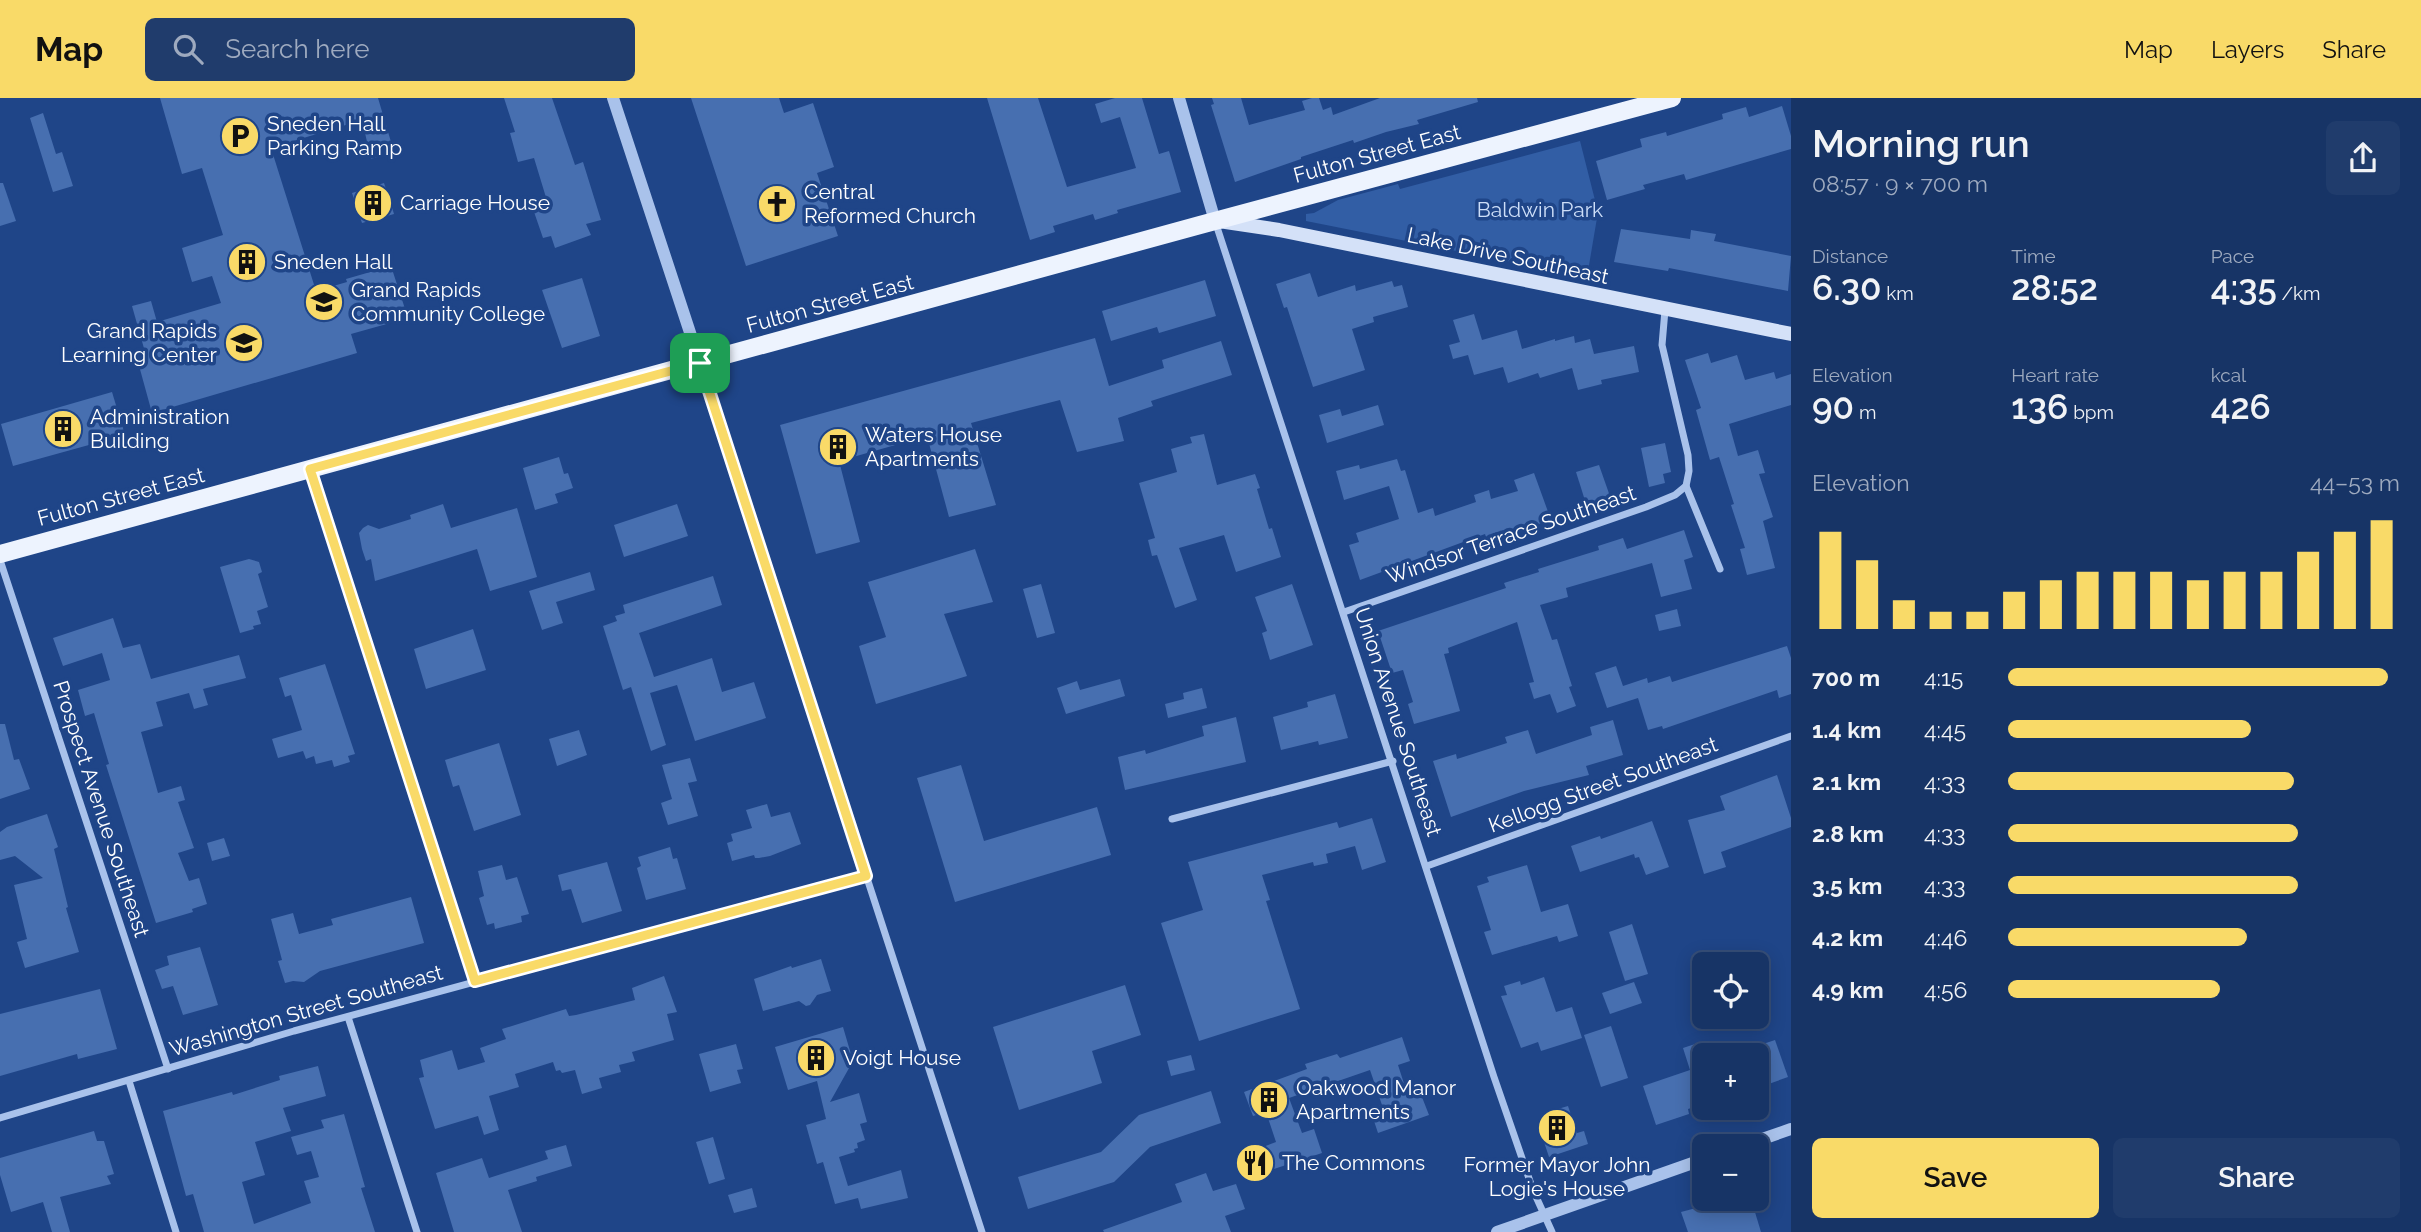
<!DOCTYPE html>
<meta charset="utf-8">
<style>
:root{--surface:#173466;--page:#203c6c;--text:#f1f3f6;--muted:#9eaabf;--line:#364f7a;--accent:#f9da68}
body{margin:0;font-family:Raleway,sans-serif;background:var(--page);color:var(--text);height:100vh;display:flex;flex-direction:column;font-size:26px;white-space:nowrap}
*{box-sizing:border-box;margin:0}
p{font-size:23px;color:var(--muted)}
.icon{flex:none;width:38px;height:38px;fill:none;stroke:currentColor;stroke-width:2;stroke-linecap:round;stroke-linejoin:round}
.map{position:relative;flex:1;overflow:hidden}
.panel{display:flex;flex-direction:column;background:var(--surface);width:630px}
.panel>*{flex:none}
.controls{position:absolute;left:1692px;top:854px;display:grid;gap:14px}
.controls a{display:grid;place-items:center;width:77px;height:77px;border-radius:10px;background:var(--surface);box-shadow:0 4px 18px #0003,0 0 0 2px var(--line);font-size:35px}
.pin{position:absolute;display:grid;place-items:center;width:60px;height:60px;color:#fff;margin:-30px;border-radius:14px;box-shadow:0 4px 10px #0006}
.round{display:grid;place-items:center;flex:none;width:74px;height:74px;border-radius:10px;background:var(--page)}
.overview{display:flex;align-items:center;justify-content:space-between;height:119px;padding:0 21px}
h1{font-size:38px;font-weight:600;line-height:52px}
.figures{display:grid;grid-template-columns:repeat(3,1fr);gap:10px;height:119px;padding:7px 21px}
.figures div{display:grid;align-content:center}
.figures b{font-size:35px;font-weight:600}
.figures small{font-size:19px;font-weight:400}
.figures p{font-size:19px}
.chart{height:196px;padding:14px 21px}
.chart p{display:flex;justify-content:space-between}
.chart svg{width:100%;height:126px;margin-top:7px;stroke:var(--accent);stroke-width:6}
.action{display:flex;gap:14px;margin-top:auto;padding:14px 21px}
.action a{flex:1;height:80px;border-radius:10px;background:var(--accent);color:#111;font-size:28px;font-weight:600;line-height:80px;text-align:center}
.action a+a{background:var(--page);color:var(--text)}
ul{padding:0 21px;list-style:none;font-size:23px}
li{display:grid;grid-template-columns:112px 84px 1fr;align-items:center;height:52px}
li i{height:18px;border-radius:9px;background:var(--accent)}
header{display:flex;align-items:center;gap:42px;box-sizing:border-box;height:98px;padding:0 35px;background:var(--accent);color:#111}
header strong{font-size:33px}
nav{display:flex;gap:38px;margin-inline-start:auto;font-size:24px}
.search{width:490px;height:63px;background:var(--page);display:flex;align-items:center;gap:18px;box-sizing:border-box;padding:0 24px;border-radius:10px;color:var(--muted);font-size:26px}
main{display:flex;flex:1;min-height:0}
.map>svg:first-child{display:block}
.green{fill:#325ea5}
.building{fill:#476fb0}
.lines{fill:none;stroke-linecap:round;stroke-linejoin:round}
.minor{stroke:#a9c2eb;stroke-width:7}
.tertiary{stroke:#a9c2eb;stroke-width:12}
.secondary{stroke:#d4e1f8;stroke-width:14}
.primary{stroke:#edf3fe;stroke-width:18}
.route-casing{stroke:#fff;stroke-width:14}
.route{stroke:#f9da68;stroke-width:9}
.labels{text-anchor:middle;stroke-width:7;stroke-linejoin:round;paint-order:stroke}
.poi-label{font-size:21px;fill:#fff;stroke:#1f4588;text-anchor:start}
.street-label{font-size:21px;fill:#fff;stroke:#1f4588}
.park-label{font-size:21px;fill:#cddef8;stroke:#1f4588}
</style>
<header>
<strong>Map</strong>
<div class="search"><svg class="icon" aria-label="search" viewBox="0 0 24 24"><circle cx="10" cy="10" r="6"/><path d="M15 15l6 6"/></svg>Search here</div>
<nav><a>Map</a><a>Layers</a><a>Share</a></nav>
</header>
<main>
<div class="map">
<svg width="1791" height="1134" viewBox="0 0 1791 1134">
<rect width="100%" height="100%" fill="#1f4588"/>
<polygon class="green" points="1580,43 1598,114 1587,179 1306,123 1306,116 1314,115 1338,102 1398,86 1400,91"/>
<g class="building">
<polygon points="160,0 378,0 394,54 371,61 362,22 271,50 316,193 347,184 346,181 391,168 408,220 351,236 357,255 152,315 138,264 147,261 132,208 151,203 157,224 221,205 212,178 192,184 182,150 223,137 202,70 182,76"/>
<polygon points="504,0 552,0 575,67 583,64 601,122 586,126 591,137 555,150 551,138 543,140 533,111 548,106 534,60 518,64 510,35 515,34"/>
<polygon points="691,0 779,0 784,15 813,5 834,69 817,75 838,138 746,168"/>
<polygon points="987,0 1038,0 1067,89 1136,70 1120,19 1101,25 1095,6 1115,0 1142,0 1159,56 1169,53 1181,94 1117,112 1118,115 1095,122 1093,116 1053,128 1055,134 1030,142"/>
<polygon points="1212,0 1241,0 1249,27 1305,12 1302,3 1312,0 1319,0 1323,12 1331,9 1333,17 1380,0 1477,0 1478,4 1417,22 1419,26 1386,34 1354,45 1353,42 1301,59 1301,61 1235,84 1211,7 1214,6"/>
<polygon points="1782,8 1791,38 1791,51 1686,82 1684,76 1643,87 1645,91 1607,102 1596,63 1642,49 1640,41 1666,34 1667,38 1723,21 1722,16 1746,9 1749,19"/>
<polygon points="43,15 56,56 62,54 73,88 53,94 30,20"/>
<polygon points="0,85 3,85 16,123 0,128"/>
<polygon points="384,85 394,116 362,125 352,95"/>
<polygon points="1621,131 1690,141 1691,132 1716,136 1714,143 1791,158 1788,193 1669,170 1668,173 1614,164"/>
<polygon points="1310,175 1318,199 1355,187 1356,193 1392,183 1394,189 1402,187 1408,209 1373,219 1374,224 1352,231 1365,272 1313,289 1287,209 1284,210 1276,186"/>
<polygon points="582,180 600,238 562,250 542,192"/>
<polygon points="1205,182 1216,218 1159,235 1157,229 1111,243 1102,213"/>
<polygon points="1474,216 1482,242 1517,232 1522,251 1555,241 1555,243 1574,238 1575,245 1590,241 1594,256 1634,248 1639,274 1601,282 1602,286 1578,292 1572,270 1540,280 1538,275 1508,285 1503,269 1474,277 1468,257 1453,261 1449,247 1460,244 1453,222"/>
<polygon points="1095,240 1109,288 1164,270 1162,262 1221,243 1232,277 1151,303 1153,308 1118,320 1124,343 1077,354 1060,302 971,325 996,407 949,419 927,338 839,363 860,444 816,456 780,327"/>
<polygon points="1708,255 1711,265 1737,257 1745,282 1774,274 1776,281 1791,276 1791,307 1729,326 1738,358 1758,352 1765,375 1759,376 1773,419 1763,423 1775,470 1747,477 1740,451 1745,450 1731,407 1734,406 1719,359 1710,362 1696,312 1701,310 1685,262"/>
<polygon points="112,294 125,337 13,368 1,326"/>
<polygon points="1378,307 1384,327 1327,345 1319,317 1340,311 1342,318"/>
<polygon points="1204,336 1217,387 1255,376 1260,390 1257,391 1269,431 1272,430 1281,459 1236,474 1224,437 1179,450 1197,502 1175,510 1157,457 1152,458 1148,442 1155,440 1139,385 1177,374 1171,351 1192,345 1190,339"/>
<polygon points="1665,345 1671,374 1663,376 1665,385 1649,389 1641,350"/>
<polygon points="559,359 564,376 568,375 573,390 555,396 558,405 535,412 523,370"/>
<polygon points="1397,361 1401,373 1405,372 1418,415 1433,410 1435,418 1476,404 1474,397 1489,392 1491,401 1518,393 1514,382 1534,375 1551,422 1523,431 1523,429 1486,439 1485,436 1360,482 1349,447 1359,444 1356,435 1399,421 1389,388 1344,402 1336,373 1359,367 1360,371"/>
<polygon points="1599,367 1612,404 1588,412 1576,374"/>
<polygon points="443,406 451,430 517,410 537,479 490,493 477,451 375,483 371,461 366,463 362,451 359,435 363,430 368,427 379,431 411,421 410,417"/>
<polygon points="677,406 688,438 624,459 614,427"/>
<polygon points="1684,432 1693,459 1684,462 1692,491 1661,499 1652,465 1566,490 1568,499 1540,507 1552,542 1557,541 1572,588 1569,589 1576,608 1557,615 1550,596 1534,601 1529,585 1534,584 1517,524 1448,550 1449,555 1444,556 1460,613 1414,626 1408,606 1413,604 1403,572 1392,575 1378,533 1506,490 1504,485 1539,474 1538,471 1599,452 1598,448 1623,440 1627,451"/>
<polygon points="975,451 993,504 944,516 967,578 876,606 859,548 886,539 868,484"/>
<polygon points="249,461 259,464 262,474 258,476 268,509 257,513 261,526 253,528 254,531 240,535 220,469"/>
<polygon points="590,474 595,492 556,504 563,525 542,532 529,493"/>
<polygon points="713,478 722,507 639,535 652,573 654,579 712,560 722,594 754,584 766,620 695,643 677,587 650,595 666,647 651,653 631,589 623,592 603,528 617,523 615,518 625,515 623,507"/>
<polygon points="1041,486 1055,535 1037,540 1023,491"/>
<polygon points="1292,486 1313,547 1270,562 1262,535 1267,533 1255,499"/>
<polygon points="1677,511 1681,528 1659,533 1655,517"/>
<polygon points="113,520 123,550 140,546 151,581 239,557 246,580 203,591 208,607 194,611 189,595 156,604 163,628 141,634 158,695 181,688 185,702 178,704 194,750 178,755 189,783 199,780 207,806 192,811 193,814 156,825 106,667 109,666 94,615 85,618 78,592 110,582 102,555 63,568 53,540"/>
<polygon points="473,531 486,572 426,591 414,551"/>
<polygon points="1787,548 1791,560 1791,596 1779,600 1777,592 1663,631 1662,628 1648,632 1638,600 1607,610 1595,575 1616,568 1623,588 1647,580 1648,585 1670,578 1672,584"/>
<polygon points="325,566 355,656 348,658 350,664 334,669 332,662 316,666 314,658 306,661 303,653 278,660 272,641 302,632 291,597 285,599 279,580"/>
<polygon points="1120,581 1125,598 1066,616 1057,590 1077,583 1080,592"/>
<polygon points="1202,590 1207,610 1168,620 1165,606 1184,601 1183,595"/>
<polygon points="1335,596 1348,640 1319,647 1318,643 1281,652 1273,619 1308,609 1307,604"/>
<polygon points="1236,619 1246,664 1125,692 1118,659 1145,652 1146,656 1204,638 1202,628"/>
<polygon points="1613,622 1623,657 1586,668 1589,677 1524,693 1451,719 1433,663 1456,656 1457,661 1507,645 1505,639 1528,632 1536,656 1592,637 1590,629"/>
<polygon points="0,626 5,626 14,662 19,661 30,691 0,701"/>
<polygon points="579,632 587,657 557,668 549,641"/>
<polygon points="499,645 521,717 474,733 459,687 453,689 445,662"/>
<polygon points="690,660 697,683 688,685 698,718 668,727 661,705 672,701 662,667"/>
<polygon points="961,667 984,743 1097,709 1111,757 955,804 917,680"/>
<polygon points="1777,677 1791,720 1791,729 1721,754 1726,769 1704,776 1688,722 1725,712 1720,698"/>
<polygon points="767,706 771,719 790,714 801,746 770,758 759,760 755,760 754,757 732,763 727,745 733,743 731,736 752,730 746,712"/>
<polygon points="47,716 58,749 54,751 68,809 66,810 79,854 25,870 17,844 27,841 14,787 43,780 15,758 0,762 0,734 7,729"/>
<polygon points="1372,720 1386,764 1362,772 1355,748 1326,756 1328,765 1314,768 1313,764 1262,777 1270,802 1266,803 1300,911 1199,943 1161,825 1203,812 1188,764 1337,724 1339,730"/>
<polygon points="1652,723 1669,769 1646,777 1639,759 1635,760 1634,756 1580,774 1571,748 1600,738 1601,741"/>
<polygon points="224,740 230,758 212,763 207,745"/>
<polygon points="670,749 673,761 677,760 686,791 646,802 637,770 641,768 638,759"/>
<polygon points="607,764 622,813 582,825 571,791 562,793 558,777"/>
<polygon points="502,767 506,782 517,779 529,816 521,818 522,824 495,831 494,825 487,827 479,800 484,798 478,773"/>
<polygon points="1527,767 1541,814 1568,806 1578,838 1559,844 1557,838 1492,857 1484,834 1491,832 1477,788 1489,784 1487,779"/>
<polygon points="411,799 424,845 320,873 304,884 293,883 285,885 278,863 282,862 271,821 293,815 299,836 333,827 331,821"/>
<polygon points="1632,826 1648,876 1625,883 1609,834"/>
<polygon points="200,849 218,907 183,917 173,888 162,891 155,872 169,867 167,858"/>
<polygon points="821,861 831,893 817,897 810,907 806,908 799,903 763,913 754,881 791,868 792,870"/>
<polygon points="664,878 677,914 667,916 674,942 632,954 635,963 619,967 621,974 599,980 602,990 582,996 575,972 562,975 560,972 556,973 553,964 515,976 519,989 489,998 499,1032 484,1037 478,1018 435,1031 419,980 424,979 420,962 452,952 458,972 485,964 480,950 506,941 502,931 566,911 569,918 576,917 635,902 632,890"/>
<polygon points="1544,879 1556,914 1572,909 1582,940 1541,953 1538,944 1521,950 1501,898 1507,897 1504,888 1520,883 1521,887"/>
<polygon points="1634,884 1642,905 1610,916 1602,895"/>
<polygon points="1125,887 1141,937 1092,953 1102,985 1019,1012 993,929"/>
<polygon points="100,891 117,951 78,961 77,956 0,978 0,916"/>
<polygon points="1611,928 1628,980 1601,989 1584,937"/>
<polygon points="843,929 853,963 830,1004 859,995 867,1024 860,1026 865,1042 857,1045 858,1050 854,1051 855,1054 839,1059 848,1088 901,1072 908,1100 861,1111 858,1100 835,1106 823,1064 817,1066 806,1027 826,1021 817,983 788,992 775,949"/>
<polygon points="1402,939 1410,963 1398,967 1408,998 1420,994 1429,1017 1378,1035 1370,1011 1382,1007 1370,972 1289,1000 1302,1035 1314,1031 1322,1055 1271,1072 1263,1049 1276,1044 1266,1014 1253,1018 1244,994 1307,971 1305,966 1337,956 1340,960"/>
<polygon points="1775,942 1788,979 1763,988 1757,972 1757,948"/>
<polygon points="1704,943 1704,1008 1701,1007 1688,1011 1689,1016 1656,1027 1643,988 1690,972 1683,950"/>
<polygon points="736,946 743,971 737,972 741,985 710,994 699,956"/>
<polygon points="1191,957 1195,972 1171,978 1167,963"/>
<polygon points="318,968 326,998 283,1010 291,1033 255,1044 265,1077 242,1084 254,1126 311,1105 304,1083 319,1079 311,1053 297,1057 291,1039 324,1030 321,1022 344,1016 365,1089 361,1090 375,1134 204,1134 193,1096 186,1098 163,1013 232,994 233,997 280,982 279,978"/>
<polygon points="1211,993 1221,1025 1150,1049 1114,1084 1028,1111 1018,1079 1101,1054 1139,1017"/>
<polygon points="1568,1008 1577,1035 1584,1033 1588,1046 1549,1059 1538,1026 1547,1024 1544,1015"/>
<polygon points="94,1033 97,1043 104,1043 114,1076 107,1078 111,1086 60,1099 70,1134 52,1134 43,1104 11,1114 0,1077 0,1060"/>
<polygon points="713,1039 725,1081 709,1086 696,1044"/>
<polygon points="566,1047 572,1068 536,1079 537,1083 508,1092 522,1134 454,1134 436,1075 482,1060 489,1080 548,1061 545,1053"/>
<polygon points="1206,1075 1213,1093 1236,1086 1245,1111 1225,1118 1231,1134 1104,1134 1103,1132 1182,1104 1175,1086"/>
<polygon points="752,1090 757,1109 734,1115 728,1097"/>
<polygon points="1730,1101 1751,1101 1761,1134 1688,1134 1681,1114"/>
</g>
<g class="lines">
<g class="minor">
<polyline points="1215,123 1494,979 1533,1092 1552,1134"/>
<polyline points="1665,212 1662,247 1688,357 1689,373 1686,388 1720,471"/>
<polyline points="700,266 982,1134"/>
<polyline points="311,372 476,883"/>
<polyline points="0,462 168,971"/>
<polyline points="1344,514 1646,409 1675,397 1686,388"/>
<polyline points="1172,721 1393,663"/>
<polyline points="1427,768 1791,638"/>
<polyline points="348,919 417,1134"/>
<polyline points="129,983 176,1134"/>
<polyline points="0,1020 294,933 866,778"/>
</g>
<g class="tertiary">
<polyline points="613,0 700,265"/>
<polyline points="1179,0 1215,123"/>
<polyline points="1742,1048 1791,1031"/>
<polyline points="1497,1134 1704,1061"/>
</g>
<polyline class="secondary" points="1219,123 1279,132 1791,236"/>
<polyline class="primary" points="0,456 1200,127 1672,0"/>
</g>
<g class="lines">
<g class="route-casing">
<polygon id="route" points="700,265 866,778 475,883 310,371"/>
</g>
<use href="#route" class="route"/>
</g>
<defs>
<g id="parking-disc" transform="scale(2.0125)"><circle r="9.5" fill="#f9da68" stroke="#1f4588"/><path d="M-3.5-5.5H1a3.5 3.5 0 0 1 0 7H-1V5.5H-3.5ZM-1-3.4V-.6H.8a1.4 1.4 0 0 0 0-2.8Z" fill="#111"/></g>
<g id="building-disc" transform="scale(2.0125)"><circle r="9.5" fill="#f9da68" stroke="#1f4588"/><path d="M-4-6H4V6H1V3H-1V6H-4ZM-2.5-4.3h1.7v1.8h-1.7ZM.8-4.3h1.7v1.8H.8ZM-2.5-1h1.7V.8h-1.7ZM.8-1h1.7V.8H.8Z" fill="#111"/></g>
<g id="church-disc" transform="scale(2.0125)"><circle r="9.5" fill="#f9da68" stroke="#1f4588"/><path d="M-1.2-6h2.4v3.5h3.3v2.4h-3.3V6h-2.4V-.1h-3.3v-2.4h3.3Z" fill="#111"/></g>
<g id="university-disc" transform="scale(2.0125)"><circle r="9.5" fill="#f9da68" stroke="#1f4588"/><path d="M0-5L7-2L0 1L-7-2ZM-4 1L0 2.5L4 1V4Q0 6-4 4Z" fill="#111"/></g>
<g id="school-disc" transform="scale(2.0125)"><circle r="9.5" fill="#f9da68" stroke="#1f4588"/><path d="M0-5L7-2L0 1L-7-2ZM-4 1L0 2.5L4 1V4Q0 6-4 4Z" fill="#111"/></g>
<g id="restaurant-disc" transform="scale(2.0125)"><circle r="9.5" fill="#f9da68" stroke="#1f4588"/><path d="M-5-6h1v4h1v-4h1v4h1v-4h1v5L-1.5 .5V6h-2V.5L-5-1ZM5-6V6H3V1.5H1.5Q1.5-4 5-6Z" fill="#111"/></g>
</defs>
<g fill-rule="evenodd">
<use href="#parking-disc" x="240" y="38"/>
<use href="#building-disc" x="373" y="105"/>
<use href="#church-disc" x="777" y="106"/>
<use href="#building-disc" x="247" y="164"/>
<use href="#university-disc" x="324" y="204"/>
<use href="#school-disc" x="244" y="245"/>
<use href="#building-disc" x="63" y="331"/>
<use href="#building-disc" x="838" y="349"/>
<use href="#building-disc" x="816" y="960"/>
<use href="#building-disc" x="1269" y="1002"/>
<use href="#building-disc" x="1557" y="1030"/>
<use href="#restaurant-disc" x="1255" y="1065"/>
</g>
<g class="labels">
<g class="poi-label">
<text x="267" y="33">Sneden Hall<tspan x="267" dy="24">Parking Ramp</tspan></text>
<text x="804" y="101">Central<tspan x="804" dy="24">Reformed Church</tspan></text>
<text x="400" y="112">Carriage House</text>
<text x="274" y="171">Sneden Hall</text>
<text x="351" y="199">Grand Rapids<tspan x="351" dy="24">Community College</tspan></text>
<text x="217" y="240" text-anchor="end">Grand Rapids<tspan x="217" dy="24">Learning Center</tspan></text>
<text x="90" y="326">Administration<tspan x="90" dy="24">Building</tspan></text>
<text x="865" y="344">Waters House<tspan x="865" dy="24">Apartments</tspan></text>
<text x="843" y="967">Voigt House</text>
<text x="1296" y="997">Oakwood Manor<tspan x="1296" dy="24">Apartments</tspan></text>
<text x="1282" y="1072">The Commons</text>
<text x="1557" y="1074" text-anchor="middle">Former Mayor John<tspan x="1557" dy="24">Logie's House</tspan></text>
</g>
<g class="street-label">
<text transform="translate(1377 56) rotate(-15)" y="7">Fulton Street East</text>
<text transform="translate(1508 158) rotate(12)" y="7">Lake Drive Southeast</text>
<text transform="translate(830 206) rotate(-15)" y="7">Fulton Street East</text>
<text transform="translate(121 399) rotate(-15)" y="7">Fulton Street East</text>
<text transform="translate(1511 437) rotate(-19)" y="7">Windsor Terrace Southeast</text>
<text transform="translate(1398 624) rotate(72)" y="7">Union Avenue Southeast</text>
<text transform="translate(1603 687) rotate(-20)" y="7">Kellogg Street Southeast</text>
<text transform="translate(101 711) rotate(72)" y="7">Prospect Avenue Southeast</text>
<text transform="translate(306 913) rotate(-16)" y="7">Washington Street Southeast</text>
</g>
<g class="park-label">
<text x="1540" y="119">Baldwin Park</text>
</g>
</g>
</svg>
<div class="controls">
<a><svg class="icon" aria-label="locate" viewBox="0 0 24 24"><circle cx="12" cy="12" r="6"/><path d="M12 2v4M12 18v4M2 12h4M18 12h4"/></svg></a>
<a>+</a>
<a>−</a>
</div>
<div class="pin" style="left:700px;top:265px;background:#1e9e55"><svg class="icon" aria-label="arrive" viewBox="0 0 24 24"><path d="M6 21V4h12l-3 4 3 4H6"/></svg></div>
</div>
<section class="panel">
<div class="overview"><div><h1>Morning run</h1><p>08:57 · 9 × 700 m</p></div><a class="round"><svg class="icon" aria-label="share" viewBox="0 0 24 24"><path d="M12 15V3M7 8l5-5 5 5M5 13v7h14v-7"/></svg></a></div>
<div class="figures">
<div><p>Distance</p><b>6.30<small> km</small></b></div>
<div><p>Time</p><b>28:52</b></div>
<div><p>Pace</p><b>4:35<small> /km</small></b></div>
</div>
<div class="figures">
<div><p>Elevation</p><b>90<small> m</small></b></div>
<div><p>Heart rate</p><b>136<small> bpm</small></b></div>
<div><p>kcal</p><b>426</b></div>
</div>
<div class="chart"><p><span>Elevation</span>44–53 m</p>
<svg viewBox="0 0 160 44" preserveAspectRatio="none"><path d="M5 44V10M15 44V20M25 44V34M35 44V38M45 44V38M55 44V31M65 44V27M75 44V24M85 44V24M95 44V24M105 44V27M115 44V24M125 44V24M135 44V17M145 44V10M155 44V6"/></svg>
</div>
<ul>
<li><b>700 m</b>4:15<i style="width:97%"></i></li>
<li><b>1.4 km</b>4:45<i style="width:62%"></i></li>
<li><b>2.1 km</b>4:33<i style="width:73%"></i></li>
<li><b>2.8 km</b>4:33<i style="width:74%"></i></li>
<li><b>3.5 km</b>4:33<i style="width:74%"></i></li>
<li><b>4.2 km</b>4:46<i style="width:61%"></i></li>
<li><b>4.9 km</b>4:56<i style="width:54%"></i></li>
</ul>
<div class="action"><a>Save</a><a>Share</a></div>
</section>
</main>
